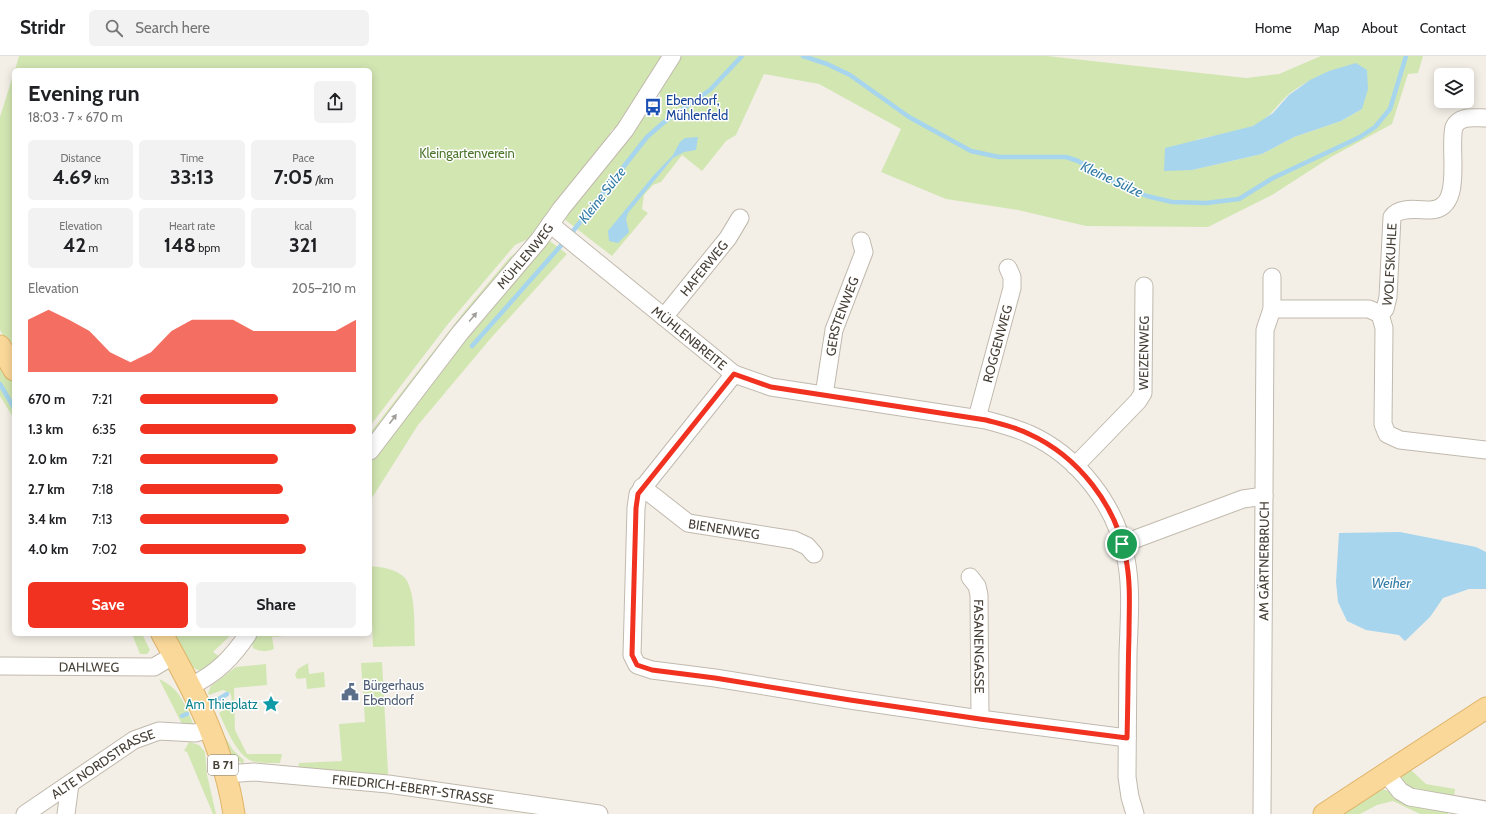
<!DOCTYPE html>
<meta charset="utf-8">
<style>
:root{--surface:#fff;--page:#f2f2f2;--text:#202124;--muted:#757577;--line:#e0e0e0;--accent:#f13220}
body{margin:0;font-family:Cabin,sans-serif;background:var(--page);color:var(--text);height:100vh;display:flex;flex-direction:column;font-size:15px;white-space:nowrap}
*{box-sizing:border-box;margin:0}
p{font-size:13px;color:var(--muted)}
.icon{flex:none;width:22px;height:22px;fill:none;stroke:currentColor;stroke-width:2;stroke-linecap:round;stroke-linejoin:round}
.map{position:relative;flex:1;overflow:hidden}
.details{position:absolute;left:12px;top:12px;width:360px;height:568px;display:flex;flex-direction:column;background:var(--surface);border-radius:6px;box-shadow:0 2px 10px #0003}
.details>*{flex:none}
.controls{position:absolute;left:1434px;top:12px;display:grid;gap:8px}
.controls a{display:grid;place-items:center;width:40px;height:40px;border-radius:6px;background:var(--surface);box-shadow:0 2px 10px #0003;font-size:20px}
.pin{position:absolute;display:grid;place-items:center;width:34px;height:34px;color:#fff;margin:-17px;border:2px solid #fff;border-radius:50%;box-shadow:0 1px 4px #0007}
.round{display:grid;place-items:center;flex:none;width:42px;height:42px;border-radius:6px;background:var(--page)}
.head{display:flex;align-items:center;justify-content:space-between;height:68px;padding:0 16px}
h1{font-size:22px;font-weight:800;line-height:30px}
.stats{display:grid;grid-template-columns:repeat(3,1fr);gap:6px;height:68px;padding:4px 16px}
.stats div{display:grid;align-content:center;border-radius:6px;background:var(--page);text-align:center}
.stats b{font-size:20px;font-weight:800}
.stats small{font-size:11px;font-weight:400}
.stats p{font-size:11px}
.chart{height:112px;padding:8px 16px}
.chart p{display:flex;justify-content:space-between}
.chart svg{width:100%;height:72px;margin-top:4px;fill:var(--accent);opacity:.7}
.cta{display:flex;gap:8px;margin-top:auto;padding:8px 16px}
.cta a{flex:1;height:46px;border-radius:6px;background:var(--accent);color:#fff;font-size:16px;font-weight:800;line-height:46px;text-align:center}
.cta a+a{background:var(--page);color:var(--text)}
ul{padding:0 16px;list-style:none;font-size:13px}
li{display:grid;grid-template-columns:64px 48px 1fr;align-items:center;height:30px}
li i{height:10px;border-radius:5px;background:var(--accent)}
header{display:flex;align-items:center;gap:24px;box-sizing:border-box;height:56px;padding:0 20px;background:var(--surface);border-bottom:1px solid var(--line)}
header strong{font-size:19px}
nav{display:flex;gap:22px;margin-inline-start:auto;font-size:14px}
.search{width:280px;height:36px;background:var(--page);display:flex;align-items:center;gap:10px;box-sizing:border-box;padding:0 14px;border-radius:6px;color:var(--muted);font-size:15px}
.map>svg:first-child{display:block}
.green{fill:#d2e6b2;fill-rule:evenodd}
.water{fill:#a6d5ed}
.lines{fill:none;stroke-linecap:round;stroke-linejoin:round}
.stream{stroke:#a6d5ed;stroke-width:4.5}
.minor-casing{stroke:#c1b9ad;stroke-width:19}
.major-casing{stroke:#dfb469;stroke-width:23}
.minor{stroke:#fff;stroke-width:17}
.major{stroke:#fad899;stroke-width:21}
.oneway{fill:#a29f9a}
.route-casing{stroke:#fff;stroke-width:8}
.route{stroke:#f13220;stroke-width:5}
.labels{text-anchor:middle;stroke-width:3;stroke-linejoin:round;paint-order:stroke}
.shield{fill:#fff;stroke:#7e7972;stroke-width:1}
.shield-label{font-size:12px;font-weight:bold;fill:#463f36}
.transit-label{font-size:13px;fill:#164399;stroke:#fff;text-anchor:start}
.park-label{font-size:13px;fill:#4c762c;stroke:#fff}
.street-label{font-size:13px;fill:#463f36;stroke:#fff}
.service-label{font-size:13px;fill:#4e5e75;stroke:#fff;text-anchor:start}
.culture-label{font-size:13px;fill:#0d838f;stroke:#fff;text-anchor:end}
.water-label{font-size:14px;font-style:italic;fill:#327ca6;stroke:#fff}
</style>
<header>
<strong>Stridr</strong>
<div class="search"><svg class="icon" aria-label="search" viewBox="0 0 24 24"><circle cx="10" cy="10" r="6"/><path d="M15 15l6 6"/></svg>Search here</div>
<nav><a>Home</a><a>Map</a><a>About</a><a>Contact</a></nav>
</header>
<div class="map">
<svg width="1486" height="758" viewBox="0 0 1486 758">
<rect width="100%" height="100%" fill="#f3efe7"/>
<g class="green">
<polygon points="19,0 665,0 620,71 613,73 610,76 611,81 528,183 515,189 448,268 370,370 370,14 15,14"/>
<path d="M681,0H1047L1246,22L1279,18L1321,0H1423L1418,17L1408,18L1392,68L1331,101L1272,139L1208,171L1086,170L1018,154L946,143L881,116L901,73L819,28L764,18L736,79L726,85L702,115L682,99L661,126L653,129L644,139L642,153L648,157L612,200L564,163L647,56L654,55L659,47L660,35ZM1356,8L1362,53L1341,65L1294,81L1262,98L1192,114L1196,84C1214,79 1236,77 1253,70C1269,64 1277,48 1289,38C1309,22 1332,15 1356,8Z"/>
<polygon points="14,16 14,300 0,274 0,61"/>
<polygon points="546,182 567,198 491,282 418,369 370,445 370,403"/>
<polygon points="529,187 463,260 436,293 432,305 370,388 370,377 463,257 510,201"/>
<polygon points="0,304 14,329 14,363 0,340"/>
<path d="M370,510C381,511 397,513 405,522C416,536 414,572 415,590L373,591Z"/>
<polygon points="132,578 142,578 150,594 147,598 140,598"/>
<path d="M171,578H232L213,596L220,601C215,605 210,610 205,613C191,621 177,588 171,578Z"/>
<path d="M254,578H285V580L272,581L274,593C267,596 259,596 253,592L251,583Z"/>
<polygon points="382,606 388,716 387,722 298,712 299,707 342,705 339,668 365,666 361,607"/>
<polygon points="308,607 309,618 324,616 325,631 307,633 306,622 297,623 295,619 298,613"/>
<path d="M266,608L267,629L234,632L235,674L247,698H282L280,707C271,707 261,707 252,705C237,700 225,670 219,657C227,652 235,647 230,637L223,634L209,639L208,637L211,630L236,611Z"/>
<path d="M159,623C181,633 185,649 194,670H183Z"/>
<polygon points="221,674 233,694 244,704 243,708 232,700"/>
<polygon points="1454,681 1456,685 1411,714 1426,728 1455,733 1454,741 1406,731 1401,723 1402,718"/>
<polygon points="189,686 199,689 205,696 207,719 216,758 213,758 187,696 184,695"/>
<polygon points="1379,732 1448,755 1448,758 1420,758 1393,745 1377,749 1360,758 1336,758"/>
</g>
<g class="water">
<polygon points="1356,7 1367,14 1368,33 1362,53 1341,65 1294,81 1262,98 1192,114 1164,115 1165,92 1253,70 1273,57 1289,39 1310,24 1329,15"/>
<polygon points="698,81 696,94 684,96 673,102 628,157 626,163 629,176 618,187 609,185 608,175 653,120 673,99 680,86 685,82"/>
<polygon points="1400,476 1476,491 1486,496 1486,533 1469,533 1443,542 1430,561 1405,585 1399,579 1366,574 1347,565 1338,546 1336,526 1339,477"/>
</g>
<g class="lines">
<g class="stream">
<polyline points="803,0 827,8 850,19 909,61 971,95 999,101 1066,101 1078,105 1121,130 1147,140 1172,146 1206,147 1239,143 1273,122 1360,81 1375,71 1390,53 1406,0"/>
<polyline points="570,179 647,81 663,67 710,34 742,0"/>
<polyline points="472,290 565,185"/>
<polyline points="0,328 14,352"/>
<polyline points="212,647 227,638"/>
<polyline points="182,660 187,658"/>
</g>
<g class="minor-casing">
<g id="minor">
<path id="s1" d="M550,168L734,318L771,331L986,364C1001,368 1016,372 1029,378C1078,400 1117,450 1126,503C1132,533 1129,566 1128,597C1128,638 1127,680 1127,721L1130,741L1135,758"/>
<polyline points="1272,253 1369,253 1380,258 1384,272 1383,368 1387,378 1400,384 1486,394"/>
<path id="s2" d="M1380,258L1385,253L1388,241L1392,161C1399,150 1418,154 1430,154C1465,153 1448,94 1454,71C1460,59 1474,62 1486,62"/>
<path id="s3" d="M664,261L728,182L740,162"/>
<polyline points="734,318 638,438 636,452 632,599 637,609 652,614 715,622 850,644 980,663 1127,682"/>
<path id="s4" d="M824,339L834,274L864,196L861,185"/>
<path id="s5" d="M977,362L1012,232V221L1008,212"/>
<path id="s6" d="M370,395L460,277L539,184L561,153L625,74L672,0"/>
<path id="s7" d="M1075,410L1138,345L1143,337L1144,230"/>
<path id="s8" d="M642,431L688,467L794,484L807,490L814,498"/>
<polyline points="1122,488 1243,443 1264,440"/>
<path id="s9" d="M970,521L977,530L979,539L980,663"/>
<path id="s10" d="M0,610L154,611L174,599"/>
<path d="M191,630C217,617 232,602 248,578"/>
<polyline points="1386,717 1400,735 1410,741 1486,754"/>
<path id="s11" d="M226,718L254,716L388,728L599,758"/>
<path id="s12" d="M25,758L134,684L159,675L195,677L211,673"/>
<polyline points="66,758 70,728"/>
<path id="s13" d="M1262,758L1265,274L1272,253V221"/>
</g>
</g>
<g class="major-casing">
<g id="major">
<polyline points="0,290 14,314"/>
<path d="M162,578C194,635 224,692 234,758"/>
<polyline points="1324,758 1486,652"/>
</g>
</g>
<use href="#minor" class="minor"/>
<use href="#major" class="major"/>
</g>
<defs><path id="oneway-solid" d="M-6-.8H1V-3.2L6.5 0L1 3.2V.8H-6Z"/></defs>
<g class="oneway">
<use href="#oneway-solid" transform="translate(473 261) rotate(-50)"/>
<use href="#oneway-solid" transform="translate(393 363) rotate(-53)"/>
</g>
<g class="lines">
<g class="route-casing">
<path id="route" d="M734,318L771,331L986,364C1001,368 1016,371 1029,378C1078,400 1117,450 1126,503C1131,528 1129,553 1129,579C1128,613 1128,647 1127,682L980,663L850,644L715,622L652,614L637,609L632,599L636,452L638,438Z"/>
</g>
<use href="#route" class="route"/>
</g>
<defs>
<g id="bus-bare" transform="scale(1.38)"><path d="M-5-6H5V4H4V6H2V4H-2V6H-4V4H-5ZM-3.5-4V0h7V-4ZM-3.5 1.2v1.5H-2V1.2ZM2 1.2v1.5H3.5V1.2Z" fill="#1a4fb4" stroke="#fff" stroke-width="2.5" paint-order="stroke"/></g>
<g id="civic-bare" transform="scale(1.38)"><path d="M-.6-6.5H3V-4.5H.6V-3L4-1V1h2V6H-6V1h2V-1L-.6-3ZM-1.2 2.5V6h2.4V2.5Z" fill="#5c6f8a" stroke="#fff" stroke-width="2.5" paint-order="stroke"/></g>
<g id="sight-bare" transform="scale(1.38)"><path d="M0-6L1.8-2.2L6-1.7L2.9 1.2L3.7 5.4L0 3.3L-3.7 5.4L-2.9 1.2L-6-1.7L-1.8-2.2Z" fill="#0f9aa8" stroke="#fff" stroke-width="2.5" paint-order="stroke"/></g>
</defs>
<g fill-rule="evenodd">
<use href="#bus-bare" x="653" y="51"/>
<use href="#civic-bare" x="350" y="636"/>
<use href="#sight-bare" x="271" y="648"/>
</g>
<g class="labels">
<rect class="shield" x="208" y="699" width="30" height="20" rx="3"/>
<g class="shield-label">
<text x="223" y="713">B 71</text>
</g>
<g class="transit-label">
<text x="666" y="49">Ebendorf,<tspan x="666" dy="15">Mühlenfeld</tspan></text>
</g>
<g class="park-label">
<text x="467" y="102">Kleingartenverein</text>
</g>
<g class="street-label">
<text dy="5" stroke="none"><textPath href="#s6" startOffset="249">MÜHLENWEG</textPath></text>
<text dy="5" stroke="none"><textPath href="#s2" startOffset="52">WOLFSKUHLE</textPath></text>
<text dy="5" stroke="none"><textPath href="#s3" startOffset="63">HAFERWEG</textPath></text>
<text dy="5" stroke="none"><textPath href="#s4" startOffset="81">GERSTENWEG</textPath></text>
<text dy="5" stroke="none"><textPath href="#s1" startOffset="180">MÜHLENBREITE</textPath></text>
<text dy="5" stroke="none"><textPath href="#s5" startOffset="77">ROGGENWEG</textPath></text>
<text dy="5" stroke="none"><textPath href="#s7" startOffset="140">WEIZENWEG</textPath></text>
<text dy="5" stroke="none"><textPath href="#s8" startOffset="95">BIENENWEG</textPath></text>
<text dy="5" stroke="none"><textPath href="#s13" startOffset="253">AM GÄRTNERBRUCH</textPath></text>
<text dy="5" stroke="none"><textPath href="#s9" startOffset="72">FASANENGASSE</textPath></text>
<text dy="5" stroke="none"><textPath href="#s10" startOffset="89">DAHLWEG</textPath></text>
<text dy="5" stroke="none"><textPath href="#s12" startOffset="93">ALTE NORDSTRASSE</textPath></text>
<text dy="5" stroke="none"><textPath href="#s11" startOffset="188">FRIEDRICH-EBERT-STRASSE</textPath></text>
</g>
<g class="service-label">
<text x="363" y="634">Bürgerhaus<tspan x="363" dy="15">Ebendorf</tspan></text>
</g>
<g class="culture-label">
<text x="258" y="653">Am Thieplatz</text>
</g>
<g class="water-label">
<text transform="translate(1112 123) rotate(25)" y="5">Kleine Sülze</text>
<text transform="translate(602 139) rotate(-52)" y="5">Kleine Sülze</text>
<text x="1391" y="532">Weiher</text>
</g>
</g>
</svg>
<div class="controls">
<a><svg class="icon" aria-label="layers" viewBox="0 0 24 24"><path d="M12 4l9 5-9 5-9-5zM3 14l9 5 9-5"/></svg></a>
</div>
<div class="pin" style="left:1122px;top:488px;background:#1e9e55"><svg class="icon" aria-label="arrive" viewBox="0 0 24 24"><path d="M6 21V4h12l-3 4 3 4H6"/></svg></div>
<section class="details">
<div class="head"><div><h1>Evening run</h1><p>18:03 · 7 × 670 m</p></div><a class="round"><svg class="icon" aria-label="share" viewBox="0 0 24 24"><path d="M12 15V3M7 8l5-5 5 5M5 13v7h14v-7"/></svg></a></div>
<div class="stats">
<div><p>Distance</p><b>4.69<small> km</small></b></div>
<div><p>Time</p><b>33:13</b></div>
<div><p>Pace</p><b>7:05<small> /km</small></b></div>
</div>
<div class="stats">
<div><p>Elevation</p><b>42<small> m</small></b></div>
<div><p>Heart rate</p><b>148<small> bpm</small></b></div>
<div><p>kcal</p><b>321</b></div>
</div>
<div class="chart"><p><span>Elevation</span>205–210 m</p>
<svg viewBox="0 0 160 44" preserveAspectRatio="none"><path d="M0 44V12L10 6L20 12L30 19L40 32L50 38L60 32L70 19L80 12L90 12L100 12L110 19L120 19L130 19L140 19L150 19L160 12V44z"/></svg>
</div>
<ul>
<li><b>670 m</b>7:21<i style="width:64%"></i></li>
<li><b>1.3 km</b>6:35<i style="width:100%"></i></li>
<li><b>2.0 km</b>7:21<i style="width:64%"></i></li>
<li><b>2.7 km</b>7:18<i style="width:66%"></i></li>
<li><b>3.4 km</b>7:13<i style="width:69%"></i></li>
<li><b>4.0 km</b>7:02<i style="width:77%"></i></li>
</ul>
<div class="cta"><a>Save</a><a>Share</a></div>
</section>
</div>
